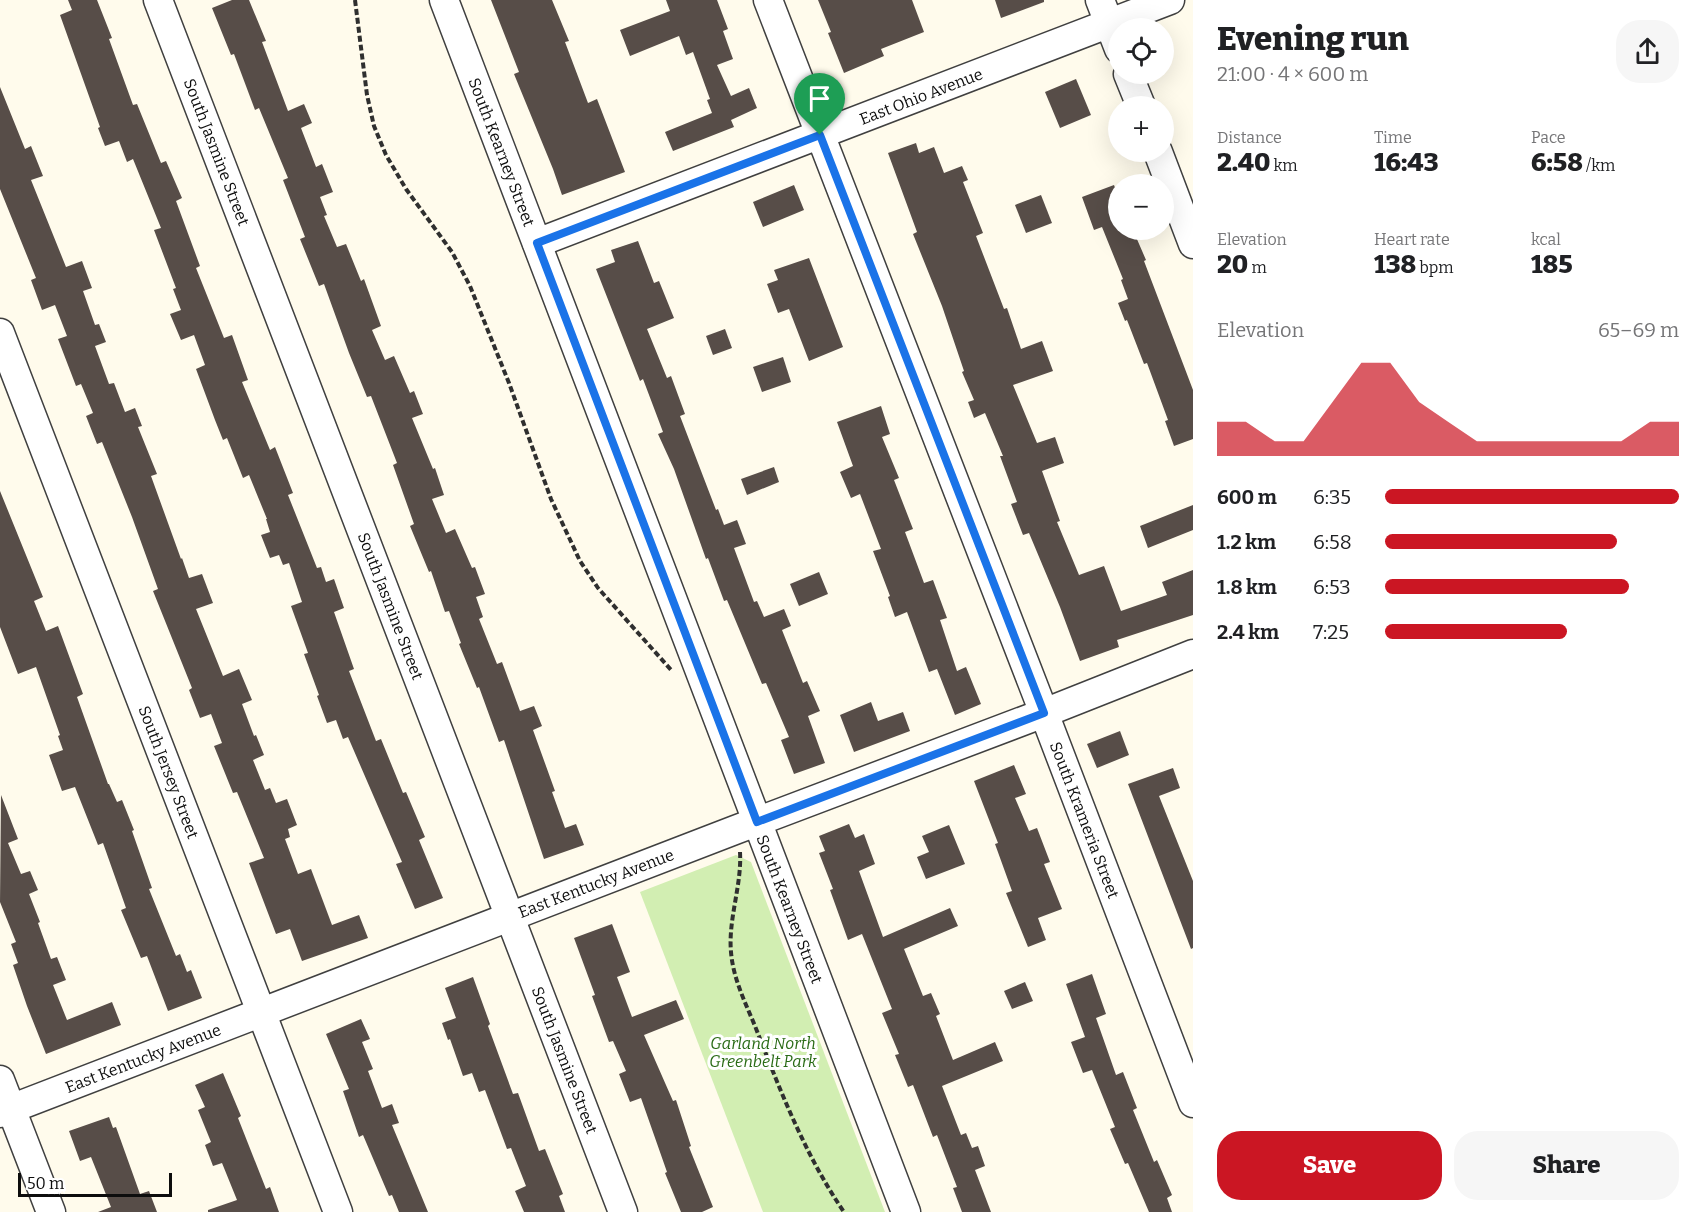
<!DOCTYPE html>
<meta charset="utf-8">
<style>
:root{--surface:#fff;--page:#f6f6f6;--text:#202124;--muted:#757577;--accent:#cb1623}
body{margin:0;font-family:Bitter,serif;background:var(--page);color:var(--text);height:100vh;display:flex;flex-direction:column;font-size:22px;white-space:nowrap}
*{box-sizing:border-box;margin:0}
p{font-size:20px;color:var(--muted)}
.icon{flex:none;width:33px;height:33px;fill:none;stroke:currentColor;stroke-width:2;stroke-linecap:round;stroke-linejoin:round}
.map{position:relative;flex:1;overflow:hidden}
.panel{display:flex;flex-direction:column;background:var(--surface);width:510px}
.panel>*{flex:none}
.buttons{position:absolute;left:1108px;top:18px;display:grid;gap:12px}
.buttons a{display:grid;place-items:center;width:66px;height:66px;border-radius:50%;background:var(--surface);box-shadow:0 6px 24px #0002;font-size:30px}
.scale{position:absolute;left:18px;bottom:15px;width:154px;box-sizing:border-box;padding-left:6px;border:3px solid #0d0d0d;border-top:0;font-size:16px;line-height:21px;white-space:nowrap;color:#0d0d0d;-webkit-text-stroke:4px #fff;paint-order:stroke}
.pin{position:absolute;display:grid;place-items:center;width:51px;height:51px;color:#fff;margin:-62px -26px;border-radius:50% 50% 50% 0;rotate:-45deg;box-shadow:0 0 6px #0007}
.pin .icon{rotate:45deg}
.round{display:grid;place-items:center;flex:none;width:63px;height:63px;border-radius:24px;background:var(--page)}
.summary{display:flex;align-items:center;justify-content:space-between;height:102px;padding:0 24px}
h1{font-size:33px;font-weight:800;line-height:45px}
.figures{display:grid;grid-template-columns:repeat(3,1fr);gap:9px;height:102px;padding:6px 24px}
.figures div{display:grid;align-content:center}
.figures b{font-size:26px;font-weight:800}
.figures small{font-size:16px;font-weight:400}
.figures p{font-size:16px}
.chart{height:168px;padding:12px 24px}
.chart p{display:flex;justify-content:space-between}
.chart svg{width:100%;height:108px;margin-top:6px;fill:var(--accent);opacity:.7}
.cta{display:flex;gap:12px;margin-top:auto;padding:12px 24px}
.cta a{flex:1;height:69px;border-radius:24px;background:var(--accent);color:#fff;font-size:24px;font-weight:800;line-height:69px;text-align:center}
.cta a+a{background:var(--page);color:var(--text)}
ul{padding:0 24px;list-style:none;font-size:20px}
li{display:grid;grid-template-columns:96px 72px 1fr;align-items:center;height:45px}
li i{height:15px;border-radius:8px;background:var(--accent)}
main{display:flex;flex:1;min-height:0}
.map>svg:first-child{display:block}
.green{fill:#d2eeb2}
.building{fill:#574d48}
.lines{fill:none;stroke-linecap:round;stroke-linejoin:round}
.minor-casing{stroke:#404040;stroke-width:31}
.path{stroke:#2f2f2f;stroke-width:4;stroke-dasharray:6 3;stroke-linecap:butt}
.minor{stroke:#fff;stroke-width:28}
.route-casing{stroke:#fff;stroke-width:12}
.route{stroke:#1a73e8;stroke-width:8}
.labels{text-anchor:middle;stroke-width:6;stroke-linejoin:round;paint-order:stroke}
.street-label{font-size:16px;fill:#0d0d0d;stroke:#fff}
.park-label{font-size:16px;font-style:italic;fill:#2a6b16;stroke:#fff}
</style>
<main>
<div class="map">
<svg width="1193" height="1212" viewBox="0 0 1193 1212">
<rect width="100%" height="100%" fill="#fffbec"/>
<polygon class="green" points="736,855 751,862 885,1212 763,1212 640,892"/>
<g class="building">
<polygon points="68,0 97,0 112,38 109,39 133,105 137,104 161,163 166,161 182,198 176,201 200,266 196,268 224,338 232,335 248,380 242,382 270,450 275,447 293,493 288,495 317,568 321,567 326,582 334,579 344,608 334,612 354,669 349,671 376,741 381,739 403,793 406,792 425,837 419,840 443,898 415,909 396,864 402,862 348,737 343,739 336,720 327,723 317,696 319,695 304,654 308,653 291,606 302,602 289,563 283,565 279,555 270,558 261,535 270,532 266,519 267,519 249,475 243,478 227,438 223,440 215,420 196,369 205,365 194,335 181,340 170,314 181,310 173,289 176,288 154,230 161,228 133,159 127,162 119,141 105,146 98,128 100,127 60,15 72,10"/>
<polygon points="232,0 249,0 266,41 262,42 288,111 304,104 312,123 301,128 316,167 322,164 333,192 320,197 327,215 324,216 337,247 346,244 361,281 364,279 381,326 372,330 385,360 394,356 410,393 414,391 423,414 412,418 433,469 435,468 444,495 432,499 446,533 455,529 472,568 475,567 485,594 476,597 483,617 479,619 497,664 502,662 520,711 534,706 542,726 533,730 555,791 552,792 565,828 576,824 584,845 544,859 504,740 499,742 479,687 477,688 459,644 461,643 449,611 445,612 431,571 429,572 410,526 414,524 393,465 397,463 371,396 367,397 349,353 324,284 319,286 300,239 305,237 283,180 288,178 259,108 255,110 234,54 231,55 212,8"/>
<polygon points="491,0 552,0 569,41 565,42 588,103 597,99 625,172 562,195 553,169 514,74 519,72"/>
<polygon points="666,0 717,0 728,29 723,31 733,59 717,65 731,96 749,88 757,108 731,120 734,127 673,151 665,132 712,113 707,100 710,99 693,52 686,55 679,36 630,56 620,30 670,11"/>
<polygon points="818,0 912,0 924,32 881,49 884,56 844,73 828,33 831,32"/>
<polygon points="995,0 1044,0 1044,2 1001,18"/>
<polygon points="1076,79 1091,115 1060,128 1045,92"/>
<polygon points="0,87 25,149 31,146 43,176 31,180 66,267 82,261 92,288 83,291 95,325 99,324 106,342 95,346 109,384 114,383 125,412 135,408 142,426 138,427 157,474 151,476 181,559 182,558 189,578 202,574 213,603 196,609 223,676 239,669 252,700 242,704 254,736 256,735 264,755 253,760 265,790 270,788 276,803 287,799 297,825 288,829 290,837 285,839 298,874 311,869 332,925 359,915 368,938 302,961 290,929 276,934 249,863 264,858 237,792 233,793 214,746 222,743 211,714 200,718 189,690 192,688 153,591 158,589 132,517 102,442 97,444 86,416 93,413 81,384 76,386 58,339 67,336 55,305 42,310 31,280 36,278 0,189"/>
<polygon points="916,143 919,153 934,147 944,173 962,166 968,180 963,182 983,233 976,236 1004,309 1007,308 1021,349 1042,341 1053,371 1013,385 1037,443 1055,437 1064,463 1042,471 1060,521 1057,522 1079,575 1104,566 1121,611 1167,595 1162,582 1193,570 1193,615 1117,640 1119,647 1080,661 1060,607 1029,533 1023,535 1011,504 1017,502 1000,456 1003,456 985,413 974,418 968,402 974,400 962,372 964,371 942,306 913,234 917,232 888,153"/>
<polygon points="794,185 804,210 763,227 753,202"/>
<polygon points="1114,185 1119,199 1119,230 1133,230 1146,260 1144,261 1193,390 1193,439 1174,446 1165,421 1168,420 1147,363 1144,364 1127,320 1125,321 1118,303 1128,299 1121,280 1123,279 1102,227 1094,230 1082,197"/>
<polygon points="1041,195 1052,223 1026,233 1015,205"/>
<polygon points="638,241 654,283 659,281 674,318 647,329 667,378 671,376 685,414 680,416 716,510 718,509 724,525 737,520 746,544 734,548 754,602 757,601 764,617 784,609 791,626 782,630 803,683 807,681 820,711 808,716 825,763 794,774 781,740 789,737 766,683 762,684 727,600 724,601 708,558 706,559 674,469 658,434 663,432 643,379 640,381 596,269 615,262 611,250"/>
<polygon points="809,258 843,347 809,361 789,309 778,313 767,284 778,280 774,270"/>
<polygon points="725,329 732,348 713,355 706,336"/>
<polygon points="783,357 791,382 762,392 753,367"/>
<polygon points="881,406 890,434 882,437 899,478 894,480 913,529 905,532 924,583 933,580 947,618 940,620 957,671 966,667 981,704 955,715 937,669 929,672 907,612 895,617 888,597 890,596 873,551 881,549 860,494 851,498 840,472 853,466 837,422"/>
<polygon points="774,467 779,482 747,495 741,479"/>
<polygon points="0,491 43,597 34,601 46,631 58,626 83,694 77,697 108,784 109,784 117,802 122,800 134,830 132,831 152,888 149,889 176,956 180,954 187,972 191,970 202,998 168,1011 147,956 141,958 121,910 126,908 103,843 98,845 75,787 62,791 49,755 63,750 58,736 60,735 36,667 18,674 0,627"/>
<polygon points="1193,505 1193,530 1148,548 1140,526"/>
<polygon points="819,572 828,594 799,606 790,584"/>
<polygon points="871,702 878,721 903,712 910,731 854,752 840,715"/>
<polygon points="1120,731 1129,755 1097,768 1087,744"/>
<polygon points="1014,765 1026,794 1015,798 1029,831 1037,828 1050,862 1044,864 1062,909 1038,918 1046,940 1028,947 1006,893 1012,891 995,844 998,843 974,781"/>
<polygon points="1173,768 1180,788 1159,796 1193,881 1193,948 1191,949 1128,784"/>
<polygon points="1,795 18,839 8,843 21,874 30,871 38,890 29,894 40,922 38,923 51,959 57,957 66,980 53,985 67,1020 112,1002 121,1025 46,1054 27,1006 13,965 18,963 11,944 16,942 0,902"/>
<polygon points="849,824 855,838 864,834 875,864 859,871 883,937 950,908 958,926 904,949 923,996 931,993 940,1014 936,1016 953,1060 995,1042 1003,1061 942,1086 961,1135 966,1133 972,1148 978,1146 985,1166 975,1170 991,1212 962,1212 953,1188 957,1187 937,1135 933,1137 913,1085 908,1087 895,1055 899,1054 882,1013 892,1009 862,934 848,940 830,890 833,889 819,853 825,851 819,836"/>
<polygon points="949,825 965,864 926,879 917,857 929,852 922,836"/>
<polygon points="612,924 630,972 617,977 632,1017 676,1000 684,1019 644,1035 673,1101 676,1100 691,1146 689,1147 713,1207 702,1212 681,1212 665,1173 667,1172 641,1098 630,1102 619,1074 626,1071 613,1041 609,1042 592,996 595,995 574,938"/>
<polygon points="1092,974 1106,1014 1096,1018 1116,1075 1123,1072 1137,1108 1133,1110 1154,1162 1157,1160 1172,1195 1167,1198 1172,1212 1149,1212 1128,1163 1125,1164 1110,1129 1115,1127 1092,1070 1083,1073 1071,1042 1085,1037 1066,984"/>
<polygon points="473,977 490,1024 488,1026 513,1094 518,1093 539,1151 545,1149 563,1194 559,1196 565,1212 524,1212 515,1191 526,1186 511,1148 507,1149 485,1090 479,1092 472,1073 463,1076 450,1039 448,1040 442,1023 456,1018 445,988"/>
<polygon points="1025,982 1033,1001 1012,1009 1004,991"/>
<polygon points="361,1019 370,1039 362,1042 373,1069 368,1071 382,1108 392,1104 399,1123 392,1125 428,1212 399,1212 392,1195 389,1196 363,1135 359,1137 343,1091 349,1089 326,1034"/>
<polygon points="223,1073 241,1116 238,1118 266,1189 270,1187 279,1212 208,1212 208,1210 237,1200 222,1163 213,1166 205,1145 211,1142 198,1110 205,1107 195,1085"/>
<polygon points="109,1117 113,1128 116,1127 140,1194 149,1191 157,1212 98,1212 111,1207 91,1157 80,1161 69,1131"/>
</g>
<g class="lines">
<g class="minor-casing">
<g id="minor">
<polyline points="158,0 623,1212"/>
<polyline points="444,0 906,1212"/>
<polyline points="768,0 1044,713 1193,1103"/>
<polyline points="1100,0 1119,49"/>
<polyline points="1128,74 1141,106"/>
<polyline points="1158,152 1193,244"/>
<polyline points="537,243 1170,0"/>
<polyline points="0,333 338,1212"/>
<polyline points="0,1080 51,1212"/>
<polyline points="0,1113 735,830 1044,713 1193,654"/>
</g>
</g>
<g class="path">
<polyline points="355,0 367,95 374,126 386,155 406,189 452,252 470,286 509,383 551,499 580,561 598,588 672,671"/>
<path d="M740,852C742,885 728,919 731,952C733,978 745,1002 755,1026C780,1090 805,1155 844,1212"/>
</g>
<use href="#minor" class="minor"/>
</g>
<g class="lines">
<g class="route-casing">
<polygon id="route" points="820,135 1044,713 757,822 537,243"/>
</g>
<use href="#route" class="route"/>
</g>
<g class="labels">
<g class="street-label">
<text transform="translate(921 96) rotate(-21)" y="6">East Ohio Avenue</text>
<text transform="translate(217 152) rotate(69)" y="6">South Jasmine Street</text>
<text transform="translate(502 152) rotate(69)" y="6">South Kearney Street</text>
<text transform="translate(391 606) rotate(69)" y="6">South Jasmine Street</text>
<text transform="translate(169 772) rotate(69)" y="6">South Jersey Street</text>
<text transform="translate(1085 820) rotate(69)" y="6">South Krameria Street</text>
<text transform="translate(596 883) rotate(-21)" y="6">East Kentucky Avenue</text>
<text transform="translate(790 909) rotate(69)" y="6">South Kearney Street</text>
<text transform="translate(143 1058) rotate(-21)" y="6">East Kentucky Avenue</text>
<text transform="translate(565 1060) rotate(69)" y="6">South Jasmine Street</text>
</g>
<g class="park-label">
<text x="763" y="1049">Garland North<tspan x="763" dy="18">Greenbelt Park</tspan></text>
</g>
</g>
</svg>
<div class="buttons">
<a><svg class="icon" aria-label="locate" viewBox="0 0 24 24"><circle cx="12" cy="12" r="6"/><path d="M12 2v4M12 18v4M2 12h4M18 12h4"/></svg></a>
<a>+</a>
<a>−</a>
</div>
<div class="scale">50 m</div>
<div class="pin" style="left:820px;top:135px;background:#1e9e55"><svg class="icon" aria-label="arrive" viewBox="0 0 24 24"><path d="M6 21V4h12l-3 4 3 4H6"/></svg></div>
</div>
<section class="panel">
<div class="summary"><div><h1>Evening run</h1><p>21:00 · 4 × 600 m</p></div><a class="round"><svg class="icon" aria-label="share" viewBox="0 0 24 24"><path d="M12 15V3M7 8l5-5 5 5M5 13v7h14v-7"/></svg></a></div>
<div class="figures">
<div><p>Distance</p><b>2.40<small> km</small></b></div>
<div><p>Time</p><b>16:43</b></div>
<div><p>Pace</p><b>6:58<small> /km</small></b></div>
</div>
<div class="figures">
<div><p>Elevation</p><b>20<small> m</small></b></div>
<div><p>Heart rate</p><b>138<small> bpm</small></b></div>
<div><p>kcal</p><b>185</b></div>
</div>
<div class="chart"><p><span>Elevation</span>65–69 m</p>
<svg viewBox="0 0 160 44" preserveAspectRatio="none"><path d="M0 44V30L10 30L20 38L30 38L40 22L50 6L60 6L70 22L80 30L90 38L100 38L110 38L120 38L130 38L140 38L150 30L160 30V44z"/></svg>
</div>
<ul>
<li><b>600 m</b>6:35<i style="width:100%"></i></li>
<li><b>1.2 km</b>6:58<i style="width:79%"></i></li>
<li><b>1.8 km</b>6:53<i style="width:83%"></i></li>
<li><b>2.4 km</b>7:25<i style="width:62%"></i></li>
</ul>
<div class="cta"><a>Save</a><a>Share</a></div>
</section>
</main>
